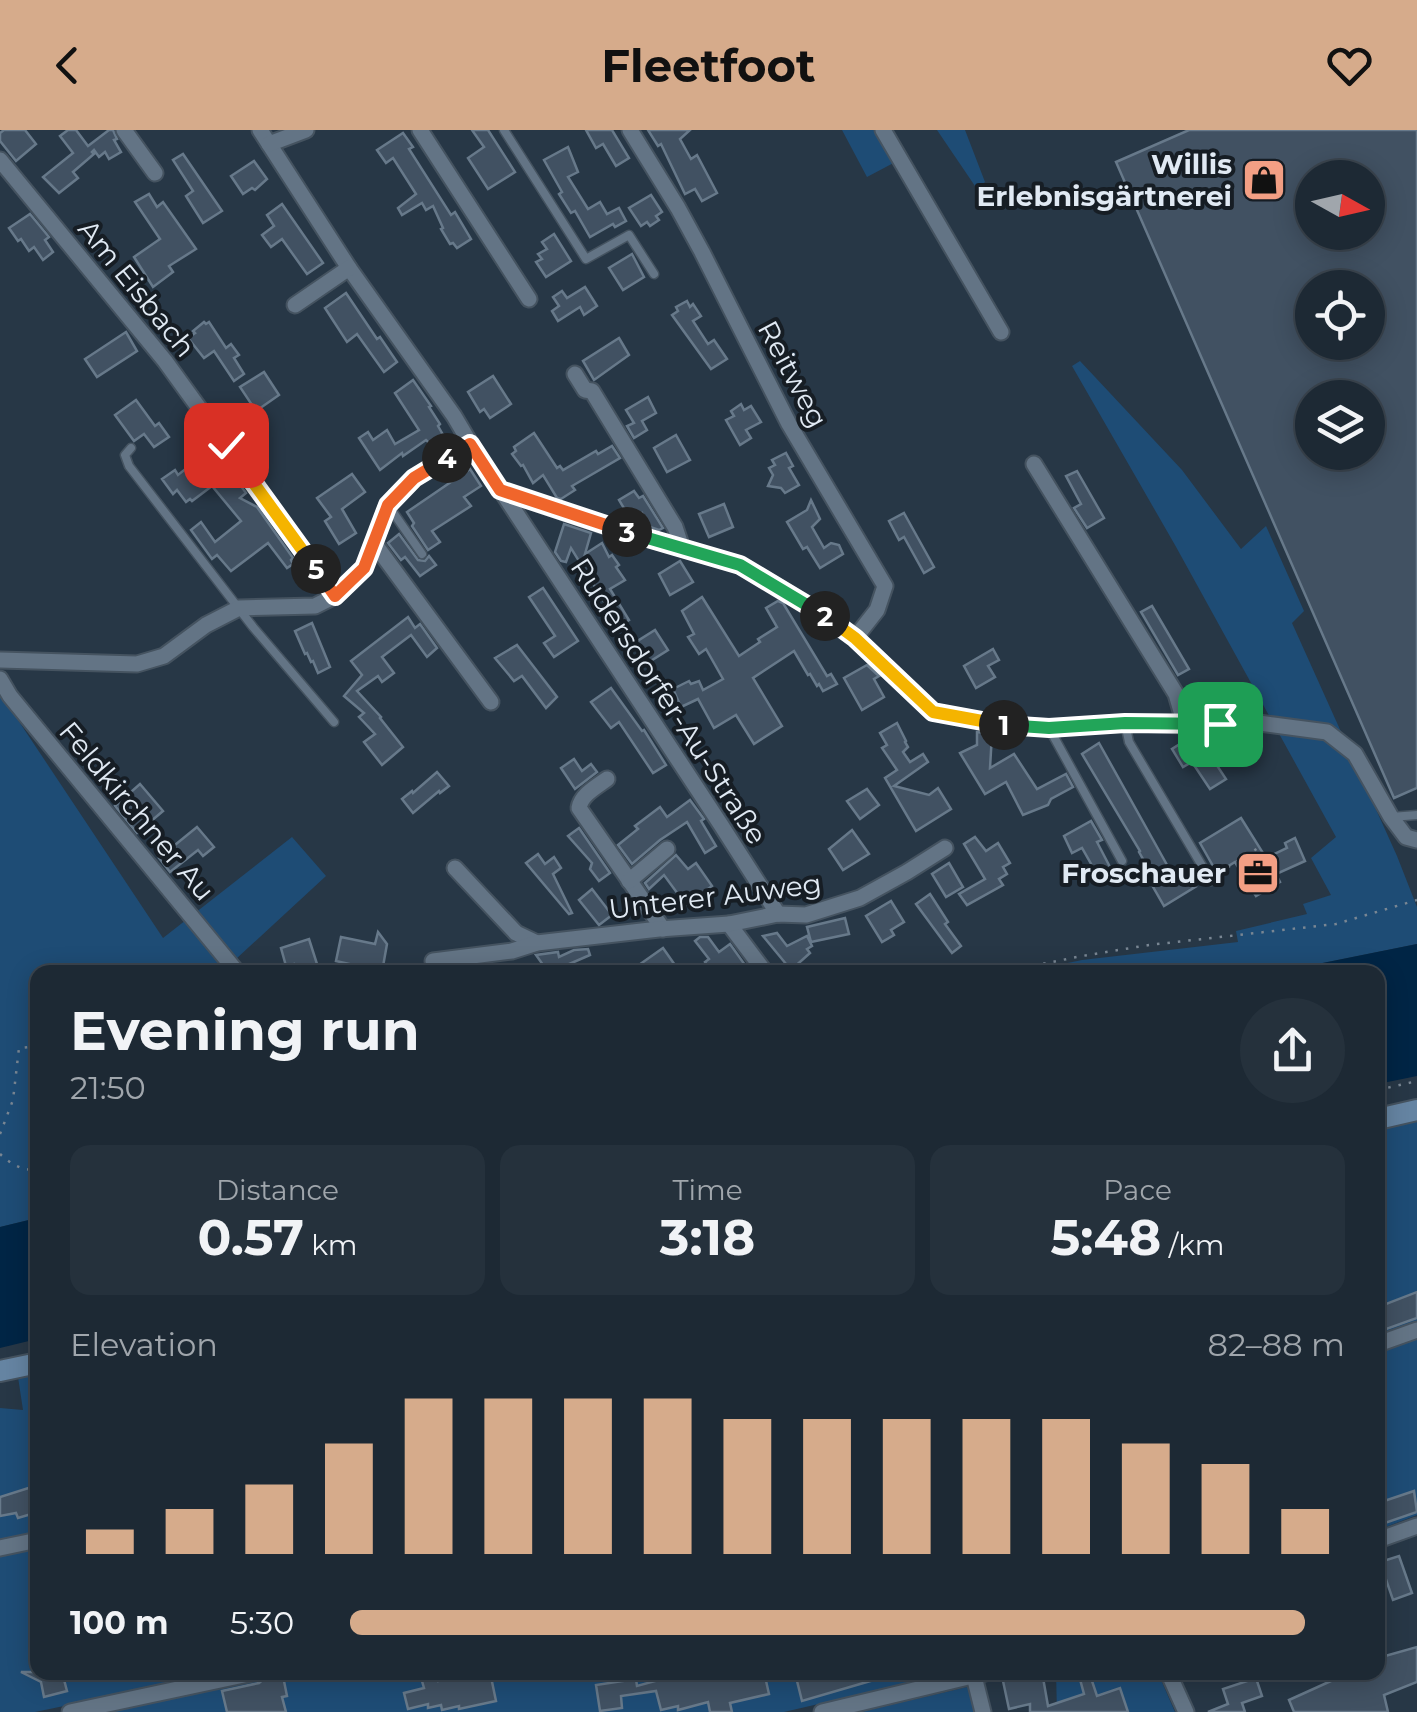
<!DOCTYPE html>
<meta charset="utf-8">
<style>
:root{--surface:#1d2934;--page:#25313c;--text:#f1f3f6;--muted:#a0a6ac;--line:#3b454f;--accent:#d6ab8b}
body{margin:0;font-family:Montserrat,sans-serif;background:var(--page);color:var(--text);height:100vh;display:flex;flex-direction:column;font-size:38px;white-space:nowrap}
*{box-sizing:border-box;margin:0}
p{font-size:32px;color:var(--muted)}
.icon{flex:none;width:55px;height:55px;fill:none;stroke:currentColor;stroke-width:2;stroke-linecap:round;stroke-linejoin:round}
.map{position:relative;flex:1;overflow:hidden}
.drawer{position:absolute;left:30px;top:835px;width:1355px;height:715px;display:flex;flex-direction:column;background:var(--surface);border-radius:20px;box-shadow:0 5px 25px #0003,0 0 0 2px var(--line)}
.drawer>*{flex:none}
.needle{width:65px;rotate:98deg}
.buttons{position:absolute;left:1295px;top:30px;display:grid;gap:20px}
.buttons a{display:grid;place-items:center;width:90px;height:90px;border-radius:50%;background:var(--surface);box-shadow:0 5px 25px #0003,0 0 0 2px var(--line);font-size:50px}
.pin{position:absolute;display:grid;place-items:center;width:85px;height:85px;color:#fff;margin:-42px;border-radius:20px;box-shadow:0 5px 15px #0006}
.km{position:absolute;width:50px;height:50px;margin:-25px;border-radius:50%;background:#222;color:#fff;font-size:28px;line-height:50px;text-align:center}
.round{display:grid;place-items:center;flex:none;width:105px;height:105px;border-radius:52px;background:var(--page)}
.overview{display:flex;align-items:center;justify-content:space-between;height:170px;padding:0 40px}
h1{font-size:55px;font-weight:700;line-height:75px}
.metrics{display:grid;grid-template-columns:repeat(3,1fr);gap:15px;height:170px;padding:10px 40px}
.metrics div{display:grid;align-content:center;border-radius:20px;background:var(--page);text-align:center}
.metrics b{font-size:50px;font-weight:700}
.metrics small{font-size:28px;font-weight:400}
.metrics p{font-size:28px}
.chart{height:280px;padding:20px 40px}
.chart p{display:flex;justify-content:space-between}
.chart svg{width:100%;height:180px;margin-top:10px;stroke:var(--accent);stroke-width:6}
ul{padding:0 40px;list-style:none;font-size:32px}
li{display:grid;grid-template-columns:160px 120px 1fr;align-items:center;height:75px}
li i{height:25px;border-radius:12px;background:var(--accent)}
header{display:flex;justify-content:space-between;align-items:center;height:130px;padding:0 40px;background:var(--accent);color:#111;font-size:45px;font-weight:700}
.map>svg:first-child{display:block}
.green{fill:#1e4c75}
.water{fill:#002545}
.building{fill:#415162;stroke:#67798a;stroke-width:2.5;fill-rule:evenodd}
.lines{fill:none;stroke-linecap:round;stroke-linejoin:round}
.lane-casing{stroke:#455360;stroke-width:11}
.street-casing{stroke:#455360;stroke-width:19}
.secondary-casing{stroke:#455360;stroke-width:24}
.path{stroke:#798693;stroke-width:2.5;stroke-dasharray:2.5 8;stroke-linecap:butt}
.lane{stroke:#637485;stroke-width:8}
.street{stroke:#637485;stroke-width:15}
.secondary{stroke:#6584a2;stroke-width:20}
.split-1-casing{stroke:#fff;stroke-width:20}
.split-2-casing{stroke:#fff;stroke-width:20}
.split-3-casing{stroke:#fff;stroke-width:20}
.split-4-casing{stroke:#fff;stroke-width:20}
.split-5-casing{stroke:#fff;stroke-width:20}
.split-6-casing{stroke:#fff;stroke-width:20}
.split-1{stroke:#22a559;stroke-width:12}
.split-2{stroke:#f5b400;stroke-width:12}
.split-3{stroke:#22a559;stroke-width:12}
.split-4{stroke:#f0652b;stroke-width:12}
.split-5{stroke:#f0652b;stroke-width:12}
.split-6{stroke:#f5b400;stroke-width:12}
.labels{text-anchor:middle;stroke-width:8;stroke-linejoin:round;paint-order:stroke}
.poi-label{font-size:28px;font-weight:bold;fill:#e0e9f3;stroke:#161d24;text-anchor:end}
.street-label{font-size:28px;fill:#e0e9f3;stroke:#161d24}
</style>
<header><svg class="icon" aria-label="back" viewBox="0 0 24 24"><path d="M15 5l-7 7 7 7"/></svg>Fleetfoot<svg class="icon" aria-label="heart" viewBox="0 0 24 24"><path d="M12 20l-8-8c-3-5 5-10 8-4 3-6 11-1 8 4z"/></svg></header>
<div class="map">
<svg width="1417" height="1582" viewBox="0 0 1417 1582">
<rect width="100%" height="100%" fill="#273746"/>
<g class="green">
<polygon points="842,0 883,0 901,29 867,47"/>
<polygon points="937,0 965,0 985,52 977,59"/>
<polygon points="1080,231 1182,340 1241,419 1266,396 1304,481 1292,493 1397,726 1417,777 1417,814 1278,842 1024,842 1082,830 1238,812 1236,801 1307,784 1303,774 1331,765 1311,728 1336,707 1175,415 1072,236"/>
<polygon points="0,563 163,808 292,707 326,746 236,829 247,842 38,842 37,1088 0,1097"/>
<polygon points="1417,986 1417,1194 1378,1208 1378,995"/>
<polygon points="1417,1207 1417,1385 1378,1400 1378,1222"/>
<polygon points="37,1243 37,1401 0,1410 0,1278 23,1280 18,1247"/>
<polygon points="37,1415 38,1542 223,1543 35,1582 0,1582 0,1423"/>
<polygon points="283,1542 952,1543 784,1582 98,1582"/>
<polygon points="1056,1543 1158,1543 1175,1582 1057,1582"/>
<polygon points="967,1557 972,1562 977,1582 861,1582"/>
</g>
<g class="water">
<polygon points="1417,814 1417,946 1378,954 1378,842 1278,842"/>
<polygon points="37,1088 37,1209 0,1218 0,1097"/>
</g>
<g class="building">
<polygon points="4,0 25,0 36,14 16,31 0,11 0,3"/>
<polygon points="68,0 76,0 88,16 109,0 113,0 117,9 114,10 121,22 109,29 105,22 99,27 94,20 92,22 94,24 73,42 78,48 59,63 43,47 73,23 60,6"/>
<polygon points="472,0 488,0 515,42 488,59 468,28 484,17"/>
<polygon points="586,0 612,0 629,28 616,36 603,14 596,18"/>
<polygon points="648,0 690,0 680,9 691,29 697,25 717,63 702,71 695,59 685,64 661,14 658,16"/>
<path d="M1189,0H1417V658L1394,668L1116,32ZM1312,48H1368V102H1312ZM1312,158H1368V212H1312ZM1312,268H1368V322H1312Z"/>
<polygon points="403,3 413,17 409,19 451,85 455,82 471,109 457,118 453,113 450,114 441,99 443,98 433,76 426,80 422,73 402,85 398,78 416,64 393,28 386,33 377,20"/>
<polygon points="568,17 578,42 568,47 588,79 600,72 607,84 619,78 626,91 615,97 613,94 590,107 575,81 571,83 559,64 562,62 544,30"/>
<polygon points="183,24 222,81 203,93 186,66 193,61 173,30"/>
<polygon points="254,31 267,49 255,60 252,58 243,64 231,46"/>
<polygon points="149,64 157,77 163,72 196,119 169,136 173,142 153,157 134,127 160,109 135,72"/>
<polygon points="651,65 662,82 656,86 659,90 650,96 647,92 641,96 629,78"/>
<polygon points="282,74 323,133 307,144 282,109 271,117 262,105 274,96 267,85"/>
<polygon points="30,84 49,107 45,110 53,122 43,130 34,117 29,121 21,109 18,111 9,98"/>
<polygon points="554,104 571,131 546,147 536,132 542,129 538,124 547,119 542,112"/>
<polygon points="632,124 644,147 623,160 609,138"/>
<polygon points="585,157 597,176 584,185 580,177 558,191 552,181 559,176 553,167 562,161 567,168"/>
<polygon points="346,163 377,209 380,207 397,232 384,242 357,204 347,212 325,178"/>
<polygon points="687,171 690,177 693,174 701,186 693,191 708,214 714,210 727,229 711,239 672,185 678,181 676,177"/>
<polygon points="204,192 206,194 209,192 226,218 231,214 239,225 234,228 244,244 234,251 214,221 204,228 188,208 195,203 193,201"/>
<polygon points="126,202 137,221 97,247 85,229"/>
<polygon points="619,208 629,225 594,250 583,231"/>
<polygon points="264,242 279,265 256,281 240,257"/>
<polygon points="493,246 511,274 490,288 484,279 480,282 468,262"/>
<polygon points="413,250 431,276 429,277 440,294 438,296 446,310 434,317 426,310 403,326 402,323 380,340 359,308 368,302 373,310 387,300 395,314 419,300 395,263"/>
<polygon points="648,267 656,283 642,291 647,300 634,308 627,296 634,293 626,280"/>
<polygon points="136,270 155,296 159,293 169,307 154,317 144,304 134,311 115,285"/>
<polygon points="741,274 744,280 751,276 761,292 746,300 751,308 740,315 726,290 734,286 731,281"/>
<polygon points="534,303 557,338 560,336 563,340 596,321 598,324 612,316 620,328 572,356 575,360 561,369 557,368 543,345 533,353 523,335 521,336 512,324 516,321 514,317"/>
<polygon points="676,305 690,330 667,342 654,318"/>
<polygon points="786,323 793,336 789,338 799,355 785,363 781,358 768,356 773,345 769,338 775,335 772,330"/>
<polygon points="188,337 198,351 209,342 215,349 229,339 246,363 240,368 257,377 293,428 291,430 293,434 287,438 268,413 231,441 217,425 212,429 191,400 201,392 215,412 241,391 212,356 192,371 190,369 186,372 177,360 173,364 162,349 175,340 178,345"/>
<polygon points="470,339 481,356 464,367 471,376 432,401 440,412 428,420 412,396 414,393 407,382"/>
<polygon points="1077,341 1104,388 1087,398 1074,378 1081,374 1066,346"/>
<polygon points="352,344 365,362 342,379 356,403 339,414 325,391 331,387 317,368"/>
<polygon points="634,361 639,368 643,366 663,398 659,400 650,397 642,383 631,390 619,370"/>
<polygon points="811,370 820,389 812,397 824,418 831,413 839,415 843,424 820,438 807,417 803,419 787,392 807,380"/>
<polygon points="724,374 733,397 709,407 699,384"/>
<polygon points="904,383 934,437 924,443 904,407 899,410 889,391"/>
<polygon points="564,394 591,403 585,424 602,413 609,427 612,425 619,435 616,437 625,450 610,459 629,490 615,499 607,485 611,483 571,418 566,432 561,431 555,422"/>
<polygon points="399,404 418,430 425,431 429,426 436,435 420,446 405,427 401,430 388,413"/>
<polygon points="680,431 693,452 670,465 659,444"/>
<polygon points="543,458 578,511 554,527 544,513 555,506 529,467"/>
<polygon points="702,467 739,526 760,512 758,509 777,497 766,478 778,471 783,473 827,546 831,544 837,554 823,561 819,554 817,556 810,544 808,545 794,521 753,548 782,596 754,614 736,585 714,598 698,569 681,577 673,559 689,551 691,554 699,551 703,560 723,549 706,519 699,524 688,507 694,504 682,481"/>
<polygon points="1152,476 1189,539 1178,545 1141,482"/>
<polygon points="408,487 415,498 420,494 437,518 427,527 411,505 382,527 394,543 382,552 378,546 357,561 381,587 380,588 403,617 382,635 364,612 375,604 359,587 364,583 344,566 362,545 351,531"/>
<polygon points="312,493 330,537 318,543 313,531 311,532 307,523 305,524 295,501"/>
<polygon points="655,500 668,520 649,532 636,512"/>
<polygon points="517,515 557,567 546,578 522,546 514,551 495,528"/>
<polygon points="993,519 999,530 988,536 995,547 976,558 964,536"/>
<polygon points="867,535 879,546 874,549 884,567 862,580 844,548"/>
<polygon points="611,558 642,601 644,600 666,635 653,643 619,592 611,598 591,572"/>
<polygon points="897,593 906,611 905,612 908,617 903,622 910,632 923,624 928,632 894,656 929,665 938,658 951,679 916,701 885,648 897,640 882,618 887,615 880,603"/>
<polygon points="977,602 992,604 990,638 1014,624 1037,659 1066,644 1073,657 1051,669 1048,675 1023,685 1006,652 985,664 960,623 977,615"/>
<polygon points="1188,609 1191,613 1196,609 1209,630 1212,628 1226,649 1210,659 1192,632 1183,637 1172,619"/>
<polygon points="1099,613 1176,751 1195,757 1164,776 1152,755 1156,752 1139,722 1140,721 1082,624"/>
<polygon points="574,629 582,641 591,634 597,642 575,659 561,638"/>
<polygon points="437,642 449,656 440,663 439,661 413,683 402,669 412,661 413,663"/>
<polygon points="140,654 163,681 137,703 115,676"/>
<polygon points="867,659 879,675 860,689 847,671"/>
<polygon points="690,670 704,689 701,691 716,716 705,723 687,692 660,710 632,734 618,715 638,699 635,696 660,677 667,687"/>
<polygon points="1241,688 1266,728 1287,718 1285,713 1295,708 1305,731 1276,744 1280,752 1256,766 1235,732 1217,743 1200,713"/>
<polygon points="1091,691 1102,710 1097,712 1111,739 1098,746 1082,718 1072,723 1064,706"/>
<polygon points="197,697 214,717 203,726 198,720 170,742 159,728"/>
<polygon points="579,698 610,743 599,751 590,739 592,733 568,706"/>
<polygon points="852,700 869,724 843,740 829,719"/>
<polygon points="975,707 986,721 998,713 1010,733 1003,737 1007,744 999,749 1003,755 967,775 959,764 985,749 964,714"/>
<polygon points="538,724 545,734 554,727 561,738 553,744 572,783 569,784 526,733"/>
<polygon points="676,725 688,739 696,733 712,756 686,775 664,745 649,759 645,753"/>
<polygon points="949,733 963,757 946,767 932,744"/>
<polygon points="592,759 612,785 599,795 579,770"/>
<polygon points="930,764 948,792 945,794 961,816 952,823 916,774"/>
<polygon points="891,771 904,792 891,800 894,805 882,812 866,786"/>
<polygon points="845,788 849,804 811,812 807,797"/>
<polygon points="378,802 387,814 382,842 370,842 371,839 336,831 341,807 375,814"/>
<polygon points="777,803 787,816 807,806 812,816 807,819 810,823 791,840 763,806"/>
<polygon points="700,807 708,807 719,822 730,814 750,842 712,842 705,832 709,829 695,811"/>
<polygon points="309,809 317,834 296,841 294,834 286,836 281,818"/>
<polygon points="663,818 677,838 671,842 629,842"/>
<polygon points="588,819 590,825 560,838 564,842 548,842 536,825 558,822 559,827 574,820"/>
<polygon points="1417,1162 1417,1188 1378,1202 1378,1177"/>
<polygon points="38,1355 38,1382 18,1388 16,1383 0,1386 0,1367"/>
<polygon points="1414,1361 1417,1382 1385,1393 1378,1373"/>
<polygon points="1399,1426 1412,1463 1393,1470 1380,1432"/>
<polygon points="1417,1517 1417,1552 1384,1565 1388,1582 1294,1582 1289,1570 1331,1551 1328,1542 1378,1542 1378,1528"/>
<polygon points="21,1542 62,1542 67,1561 44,1567 41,1552"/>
<polygon points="474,1542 490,1542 496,1571 459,1579 459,1576 442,1580 441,1575 428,1578 428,1574 408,1579 404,1563 424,1558 422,1551 436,1547 438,1551"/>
<polygon points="688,1542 715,1542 716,1548 741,1542 764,1542 769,1564 730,1573 732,1582 710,1582 708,1572 678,1580 678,1576 661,1580 656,1561 621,1566 622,1578 600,1581 596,1555 636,1549 637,1556"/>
<polygon points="839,1542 883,1542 884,1547 802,1571 797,1551"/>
<polygon points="1042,1542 1048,1576 1084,1564 1078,1542 1089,1542 1097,1566 1120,1558 1128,1582 1030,1582 1030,1574 1009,1579 1003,1551"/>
<polygon points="275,1544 276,1548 283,1546 287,1566 282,1567 286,1582 227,1582 222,1561 259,1553 267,1546"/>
<polygon points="1256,1548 1262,1566 1242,1573 1245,1582 1208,1582 1228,1574 1223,1559"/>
</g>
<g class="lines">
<g class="lane-casing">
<g id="lane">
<polyline points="504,0 586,129 629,105 654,144"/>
<polyline points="131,318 125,325 129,336 253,497 334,592"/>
<polyline points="388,375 422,424"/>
<polyline points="1125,593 1129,612 1211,751"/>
<polyline points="1049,598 1122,731"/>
<polyline points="1391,687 1417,685"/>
</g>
</g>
<g class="street-casing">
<g id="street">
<polyline points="124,0 155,43"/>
<polyline points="260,0 349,138 454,286 470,313 721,695 778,784"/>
<polyline points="420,0 529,169"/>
<polyline points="630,0 678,78 702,122 789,294 885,456 877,480 855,508"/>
<polyline points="883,0 1001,202"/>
<polyline points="269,14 306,0"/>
<polyline points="0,30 165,231 335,466"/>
<polyline points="295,175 349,138"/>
<polyline points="575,244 585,260 592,261 675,397 682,418"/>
<polyline points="1034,334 1176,564 1185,595"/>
<polyline points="500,360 602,395 740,435 828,487 855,508 933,582 998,594 1049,598 1125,593 1185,595 1259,593 1327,602 1355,624 1391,687 1406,707 1417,710"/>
<polyline points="374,413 491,572"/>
<polyline points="0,530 137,534 164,526 206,495 239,478 315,476 335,466 364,438 388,375 413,349 470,313"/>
<polyline points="0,549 10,566 237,842"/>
<path d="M607,649C596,657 581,665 579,678L663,799"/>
<polyline points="455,738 516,803 537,813"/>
<polyline points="629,751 667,719"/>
<polyline points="729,794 765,842"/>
<polyline points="433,831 512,821 537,813 659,799 729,794 778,784 806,785 860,768 907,742 945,718"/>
<polyline points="1378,1214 1417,1200"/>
<polyline points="1378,1410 1417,1396"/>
<polyline points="0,1418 38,1410"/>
<polyline points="1168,1542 1186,1582"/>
<polyline points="974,1546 983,1582"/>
<polyline points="70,1582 257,1542"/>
<polyline points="822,1582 989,1542"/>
</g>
</g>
<g class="secondary-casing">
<g id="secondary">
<polyline points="1378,989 1417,980"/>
<polyline points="0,1241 38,1233"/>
</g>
</g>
<g class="path">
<polyline points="1219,743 1258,718"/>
<polyline points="1002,842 1082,826 1149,815 1336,794 1417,770"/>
<polyline points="1378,960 1417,951"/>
<polyline points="0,1004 13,970 19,918 38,916"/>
<path d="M0,1024C11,1034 23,1042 38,1039"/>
</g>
<use href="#lane" class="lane"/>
<use href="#street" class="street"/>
<use href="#secondary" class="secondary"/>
</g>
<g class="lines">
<g class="split-1-casing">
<polyline id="split-1" points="1004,595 1049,598 1125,593 1220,594"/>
</g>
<g class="split-2-casing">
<polyline id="split-2" points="825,486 855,508 933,582 1004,595"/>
</g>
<g class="split-3-casing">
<polyline id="split-3" points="627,402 740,435 825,486"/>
</g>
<g class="split-4-casing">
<polyline id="split-4" points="447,328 470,314 500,360 627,402"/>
</g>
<g class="split-5-casing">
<polyline id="split-5" points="316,439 335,466 364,438 388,375 414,348 447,328"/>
</g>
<g class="split-6-casing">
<polyline id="split-6" points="226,315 316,439"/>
</g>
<use href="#split-1" class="split-1"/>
<use href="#split-2" class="split-2"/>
<use href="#split-3" class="split-3"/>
<use href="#split-4" class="split-4"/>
<use href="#split-5" class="split-5"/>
<use href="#split-6" class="split-6"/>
</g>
<defs>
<g id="shop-square" transform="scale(2.25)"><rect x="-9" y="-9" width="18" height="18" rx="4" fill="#f39f84" stroke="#161d24"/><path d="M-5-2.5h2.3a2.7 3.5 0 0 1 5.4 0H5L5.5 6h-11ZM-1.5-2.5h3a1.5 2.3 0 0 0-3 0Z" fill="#111"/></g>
<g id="office-square" transform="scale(2.25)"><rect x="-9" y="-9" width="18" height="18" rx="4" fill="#f39f84" stroke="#161d24"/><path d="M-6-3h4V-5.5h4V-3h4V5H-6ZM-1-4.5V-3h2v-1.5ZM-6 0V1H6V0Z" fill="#111"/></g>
</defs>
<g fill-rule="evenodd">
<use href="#shop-square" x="1264" y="50"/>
<use href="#office-square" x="1258" y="743"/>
</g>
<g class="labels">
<g class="poi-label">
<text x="1232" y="44">Willis<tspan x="1232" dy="32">Erlebnisgärtnerei</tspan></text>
<text x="1226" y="753">Froschauer</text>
</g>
<g class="street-label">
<text transform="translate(137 158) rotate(51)" y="10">Am Eisbach</text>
<text transform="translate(793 244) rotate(62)" y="10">Reitweg</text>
<text transform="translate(669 571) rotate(57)" y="10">Rudersdorfer-Au-Straße</text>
<text transform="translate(137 681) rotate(50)" y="10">Feldkirchner Au</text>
<text transform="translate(715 766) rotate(-7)" y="10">Unterer Auweg</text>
</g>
</g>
</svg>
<div class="buttons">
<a><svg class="needle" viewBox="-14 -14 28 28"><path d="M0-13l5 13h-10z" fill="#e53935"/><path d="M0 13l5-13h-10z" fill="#a0a6ac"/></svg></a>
<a><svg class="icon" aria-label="locate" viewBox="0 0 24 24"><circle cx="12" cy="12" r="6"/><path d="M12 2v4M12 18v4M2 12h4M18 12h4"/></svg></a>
<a><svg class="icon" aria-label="layers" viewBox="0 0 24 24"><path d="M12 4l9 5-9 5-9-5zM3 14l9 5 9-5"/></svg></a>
</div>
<div class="pin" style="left:1220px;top:594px;background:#1e9e55"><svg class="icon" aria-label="arrive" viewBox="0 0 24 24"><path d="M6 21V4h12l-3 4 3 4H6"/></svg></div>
<div class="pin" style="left:226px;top:315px;background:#d93025"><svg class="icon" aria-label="check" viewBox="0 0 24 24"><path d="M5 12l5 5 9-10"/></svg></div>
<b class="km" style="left:1004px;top:595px">1</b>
<b class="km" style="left:825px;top:486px">2</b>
<b class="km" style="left:627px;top:402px">3</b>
<b class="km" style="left:447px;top:328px">4</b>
<b class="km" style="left:316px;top:439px">5</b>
<section class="drawer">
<div class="overview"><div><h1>Evening run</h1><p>21:50</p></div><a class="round"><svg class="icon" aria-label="share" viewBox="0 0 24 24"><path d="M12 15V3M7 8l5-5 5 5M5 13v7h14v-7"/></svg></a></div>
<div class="metrics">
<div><p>Distance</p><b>0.57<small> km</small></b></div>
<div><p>Time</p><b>3:18</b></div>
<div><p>Pace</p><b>5:48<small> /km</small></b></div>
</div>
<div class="chart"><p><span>Elevation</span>82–88 m</p>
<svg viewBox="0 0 160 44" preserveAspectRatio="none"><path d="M5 44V38M15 44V33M25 44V27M35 44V17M45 44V6M55 44V6M65 44V6M75 44V6M85 44V11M95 44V11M105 44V11M115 44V11M125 44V11M135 44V17M145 44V22M155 44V33"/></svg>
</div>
<ul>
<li><b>100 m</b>5:30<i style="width:96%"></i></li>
</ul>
</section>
</div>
